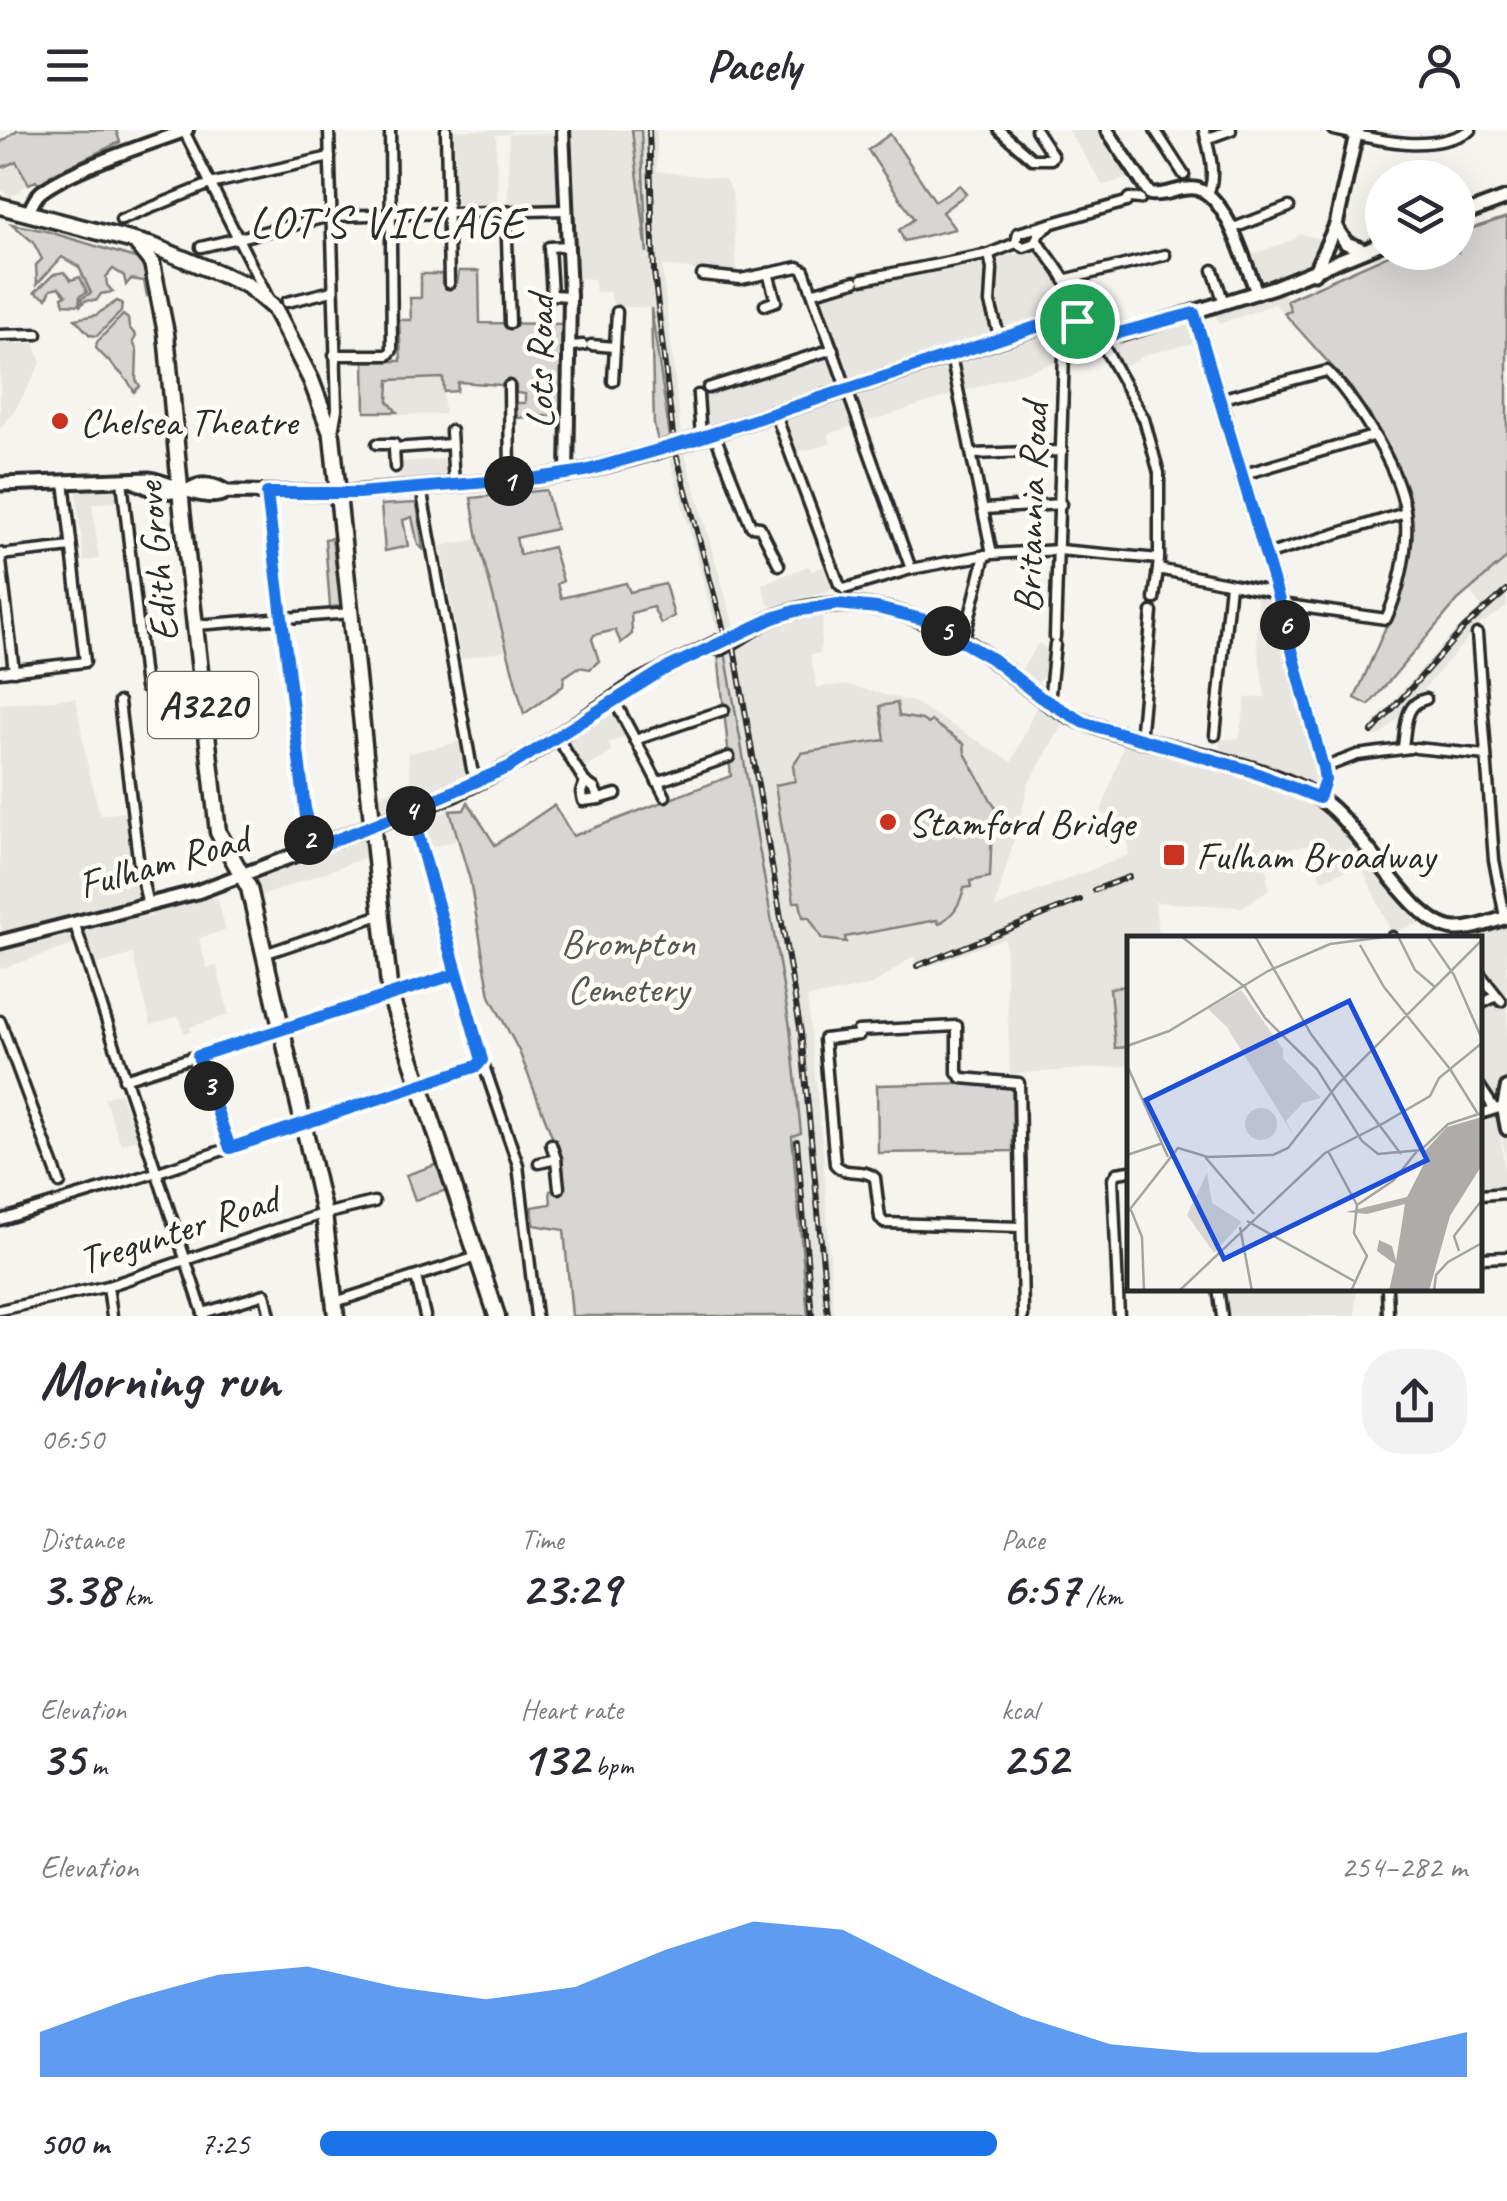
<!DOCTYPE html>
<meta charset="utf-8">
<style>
:root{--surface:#fff;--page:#f2f2f3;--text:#2b2b33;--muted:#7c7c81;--accent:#1a73e8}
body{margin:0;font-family:Caveat,sans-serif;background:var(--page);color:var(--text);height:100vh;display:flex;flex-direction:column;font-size:38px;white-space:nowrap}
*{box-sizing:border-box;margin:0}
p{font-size:32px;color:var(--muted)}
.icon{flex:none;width:55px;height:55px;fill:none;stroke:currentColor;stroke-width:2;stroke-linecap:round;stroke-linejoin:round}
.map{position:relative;height:1186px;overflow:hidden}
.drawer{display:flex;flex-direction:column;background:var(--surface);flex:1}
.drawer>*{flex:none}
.controls{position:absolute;left:1365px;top:30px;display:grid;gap:20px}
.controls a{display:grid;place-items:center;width:110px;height:110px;border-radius:50%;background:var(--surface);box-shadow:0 10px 40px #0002;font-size:50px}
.pin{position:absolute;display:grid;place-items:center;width:85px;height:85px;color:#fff;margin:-42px;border:5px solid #fff;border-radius:50%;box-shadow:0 2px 10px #0007}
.km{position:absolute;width:50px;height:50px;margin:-25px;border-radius:50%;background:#222;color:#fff;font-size:28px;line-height:50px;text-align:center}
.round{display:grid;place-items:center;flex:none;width:105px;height:105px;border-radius:40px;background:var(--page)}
.headline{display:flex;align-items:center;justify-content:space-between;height:170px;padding:0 40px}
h1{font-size:55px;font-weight:700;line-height:75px}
.figures{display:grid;grid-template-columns:repeat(3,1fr);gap:15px;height:170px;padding:10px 40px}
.figures div{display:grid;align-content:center}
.figures b{font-size:50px;font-weight:700}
.figures small{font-size:28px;font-weight:400}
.figures p{font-size:28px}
.chart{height:280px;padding:20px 40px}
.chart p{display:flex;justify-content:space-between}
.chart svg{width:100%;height:180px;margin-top:10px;fill:var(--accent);opacity:.7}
ul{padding:0 40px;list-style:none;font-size:32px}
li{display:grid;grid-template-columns:160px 120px 1fr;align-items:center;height:75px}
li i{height:25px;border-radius:12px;background:var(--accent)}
header{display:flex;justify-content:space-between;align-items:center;height:130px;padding:0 40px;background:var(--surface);font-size:45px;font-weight:700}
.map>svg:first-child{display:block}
.built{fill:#e6e5e0}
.green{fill:#d7d6d2;stroke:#81807e;stroke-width:2.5}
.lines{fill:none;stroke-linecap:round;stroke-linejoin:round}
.street-casing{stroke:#2b2b2b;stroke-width:15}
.secondary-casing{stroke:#2b2b2b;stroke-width:18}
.primary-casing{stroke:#2b2b2b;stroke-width:19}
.highway-casing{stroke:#2b2b2b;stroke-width:21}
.street{stroke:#fdfcf7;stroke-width:8}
.secondary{stroke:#fdfcf7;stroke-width:10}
.primary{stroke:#fdfcf7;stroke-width:11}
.highway{stroke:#fdfcf7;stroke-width:14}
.rail-casing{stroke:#2b2b2b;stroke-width:6}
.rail{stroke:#fdfcf7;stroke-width:2.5;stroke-dasharray:8;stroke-linecap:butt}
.primary-bridge-casing{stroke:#2b2b2b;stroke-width:19;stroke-linecap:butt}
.primary-bridge{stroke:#fdfcf7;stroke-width:11}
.route-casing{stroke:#fff;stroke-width:20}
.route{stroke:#1a73e8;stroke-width:12}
.poi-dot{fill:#c8321e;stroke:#fdfcf7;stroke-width:4}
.labels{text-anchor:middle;stroke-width:9;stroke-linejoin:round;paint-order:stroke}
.shield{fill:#fdfcf7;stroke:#6a6a68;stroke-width:2.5}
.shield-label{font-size:38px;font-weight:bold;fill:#2b2b2b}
.street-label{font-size:40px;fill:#2b2b2b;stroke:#fdfcf7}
.poi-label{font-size:40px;fill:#2b2b2b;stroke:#fdfcf7;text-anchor:start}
.park-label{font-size:40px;fill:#565655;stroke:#fdfcf7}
.quarter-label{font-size:45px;letter-spacing:2.5px;fill:#2b2b2b;stroke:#fdfcf7}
.inset-river{fill:none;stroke:#adaca9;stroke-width:5}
.inset-road{fill:none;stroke:#a4a4a1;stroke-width:2.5}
.view{fill:#1d4ed8;fill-opacity:0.15;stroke:#1d4ed8;stroke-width:5}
.inset-edge{fill:none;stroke:#2b2b2b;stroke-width:5}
</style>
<header><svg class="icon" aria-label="menu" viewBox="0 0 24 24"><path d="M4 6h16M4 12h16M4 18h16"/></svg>Pacely<svg class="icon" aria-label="person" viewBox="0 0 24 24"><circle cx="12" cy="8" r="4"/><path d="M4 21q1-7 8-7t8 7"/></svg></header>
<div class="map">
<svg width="1507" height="1186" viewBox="0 0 1507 1186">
<rect width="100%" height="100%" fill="#f5f4ef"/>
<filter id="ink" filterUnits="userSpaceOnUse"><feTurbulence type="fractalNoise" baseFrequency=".01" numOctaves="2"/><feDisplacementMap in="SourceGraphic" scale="20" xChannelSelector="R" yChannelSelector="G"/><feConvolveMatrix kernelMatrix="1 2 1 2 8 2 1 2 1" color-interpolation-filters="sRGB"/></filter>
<g filter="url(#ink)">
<g class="built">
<polygon points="454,0 554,0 510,1 510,4 557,2 561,76 508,76 509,4 496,5 498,74 456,74"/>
<polygon points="569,0 632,0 645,109 641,0 657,0 657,41 725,49 732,62 737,144 662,136 681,304 670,307 651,178 614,176 610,162 596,162 594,149 577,148"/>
<polygon points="1068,0 1102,0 1129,48 1103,55"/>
<polygon points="16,30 29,54 10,67 0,59 0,35 2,38"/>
<polygon points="1299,104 1328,110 1314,130 1250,156 1240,129 1295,109"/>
<polygon points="1036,120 1061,147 1072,169 1072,178 1007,204 1001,200 992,170 999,128"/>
<polygon points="982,130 991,141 986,166 996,203 991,209 851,255 846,252 817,167 819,161"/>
<polygon points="1285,162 1291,181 1284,183 1275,174 1219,194 1215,184"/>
<polygon points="1183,187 1194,195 1199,209 1193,213 1148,224 1124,237 1102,223 1059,231 828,304 831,314 794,323 781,290 784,284 901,245 1076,193 1097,209 1115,210"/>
<polygon points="0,213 35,214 41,233 14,282 0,299"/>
<polygon points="828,224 833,226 843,253 840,258 703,301 696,296 696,263"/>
<polygon points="443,248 444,284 401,285 388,271 389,250"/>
<polygon points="685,324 735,500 721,506 714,490 670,329"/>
<polygon points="447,329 445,346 400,348 399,332"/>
<polygon points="117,358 121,371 92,374 99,429 84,431 76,359"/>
<polygon points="478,409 507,520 461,529 441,416"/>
<polygon points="1507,428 1507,477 1479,495 1406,580 1381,605 1375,606 1369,599 1451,505 1481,477 1469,459"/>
<polygon points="808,436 812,441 826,436 834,449 834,459 774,478 768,474 762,454"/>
<polygon points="1257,463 1271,466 1276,471 1320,639 1317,650 1307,655 1219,624 1220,610 1239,608 1246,568 1265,567 1257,512"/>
<polygon points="823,486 820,523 810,525 817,557 848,555 916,573 1012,632 1037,575 1063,594 1029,653 995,778 1129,725 1126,695 1101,682 1125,611 1188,628 1302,667 1315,675 1350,709 1349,726 1352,738 1321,750 1311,715 1278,720 1277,728 1265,730 1269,760 1242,777 1155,772 1159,808 1130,808 1129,936 1010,944 1005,808 918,840 914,826 872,855 807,868 824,1033 833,1186 808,1186 792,1005 730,646 718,524 779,491"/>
<polygon points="1039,513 1049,521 1047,543 1038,553 1021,540"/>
<polygon points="76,568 86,629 100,685 125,682 139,768 3,805 0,792 0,574"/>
<polygon points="611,578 629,605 608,613 612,622 584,639 566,612"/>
<polygon points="461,612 470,649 383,685 380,682 378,665 411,655 408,623"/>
<polygon points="450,680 458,710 428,718 422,691"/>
<polygon points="370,708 372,725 258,767 253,752"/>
<polygon points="1360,722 1364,724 1422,793 1391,802 1358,729"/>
<polygon points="217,767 226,800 199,808 207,838 217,836 229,885 190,897 191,902 184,903 179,886 151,895 133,824 92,836 81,797 123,788 152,787 151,782"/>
<polygon points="1507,795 1507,1033 1499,994 1507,1059 1480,1061 1480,808 1467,808"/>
<polygon points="69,801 74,815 0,839 0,818"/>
<polygon points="120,963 137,1009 121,1014 104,968"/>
<polygon points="1226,1159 1356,1159 1356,1186 1230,1186"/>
</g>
<g class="green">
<polygon points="17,0 116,0 120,12 50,45 50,48 38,54 36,51 29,54 16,31 1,38 0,35 0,13"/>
<polygon points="632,0 641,0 647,123"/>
<polygon points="890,4 935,71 960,55 966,64 942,82 955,99 904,111 899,100 914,89 868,20"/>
<polygon points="1507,87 1507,428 1458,470 1369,575 1355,568 1398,469 1410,395 1408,362 1392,326 1352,259 1284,183 1291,181 1287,170 1393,123 1458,122 1458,103"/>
<polygon points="12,94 46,101 142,130 151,164 147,166 144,151 131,149 126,155 124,146 113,139 106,147 107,155 113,162 101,164 96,171 86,170 81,175 82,168 91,163 79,137 62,127 37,154 36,135 42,129 33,112"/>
<polygon points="459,141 479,141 480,193 564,194 562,285 517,288 516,273 525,273 525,264 516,263 516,256 458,252 457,261 444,262 443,248 389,250 388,271 397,282 365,282 364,231 401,231 399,190 411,190 410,168 421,168 421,144 442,144 442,153 457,153"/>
<polygon points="64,142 71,150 80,147 87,162 80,166 79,175 64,174 62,167 66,165 59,157 51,159 47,168 35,162 54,144"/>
<polygon points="117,171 122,173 121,182 97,206 90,205 75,189 96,185"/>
<polygon points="651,178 670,307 658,311 654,295"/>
<path d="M123,185L128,189L129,197L136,206L133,212L137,221L136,250L140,256L134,262C129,248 106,230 96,218L97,212Z"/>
<polygon points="546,360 556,399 516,408 520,425 553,417 563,451 557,454 561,468 626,453 630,462 665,454 674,486 661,494 653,477 631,483 632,504 621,513 615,500 594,505 592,509 599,531 590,539 579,537 564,547 563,556 524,584 478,409 471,368"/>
<polygon points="417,373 423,419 418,415 412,387 403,390 408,416 385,421 381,375"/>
<polygon points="332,408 341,476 330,477 325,409"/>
<polygon points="725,521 790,897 801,1003 792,1006 808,1186 572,1186 564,1100 534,1095 532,1077 551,1074 550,1061 563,1060 560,1027 519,921 490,866 470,750 450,681 464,680 468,672 495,715 554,675 573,706 731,646 718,524"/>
<path d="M897,573L899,586L922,590L928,594L931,591L964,614L965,623L997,681L996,694L992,695L990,747L970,751L971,757L964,758C960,775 954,784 939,794L937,790L845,807L846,812L822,809L809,787H803L800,772H794L775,655L795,651L793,635L801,623L885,610L880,576Z"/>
<polygon points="1129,856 1129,917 1115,918 1110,858"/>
<polygon points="1012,952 1013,1021 878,1023 877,955"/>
<polygon points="438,1034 447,1060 415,1070 406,1045"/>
</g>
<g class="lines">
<g class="street-casing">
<g id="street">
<polyline points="329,0 337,279 333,302"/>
<polyline points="446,0 449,153"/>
<polyline points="999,0 1032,29 1051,29 1053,26 1036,0"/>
<polyline points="1155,0 1184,45"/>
<path d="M1204,0C1209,20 1217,44 1208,64"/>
<path d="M1334,0C1378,10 1429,24 1471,0"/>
<polyline points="184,1 269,170"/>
<polyline points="1206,9 1231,0"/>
<polyline points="506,82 510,193"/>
<polyline points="121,90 210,54 330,27"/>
<polyline points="1231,99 1289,77"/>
<path d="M1037,111C1054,133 1078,162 1077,191"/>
<polyline points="1016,113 1018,103 1126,72 1129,68 1140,69"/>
<polyline points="568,116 549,117 552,165 570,166"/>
<polyline points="201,117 331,86 567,80"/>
<polyline points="989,124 992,139 990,173 1000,209"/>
<polyline points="1213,140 1224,173"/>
<polyline points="702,145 741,149 798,137 804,140 911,439"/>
<polyline points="863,149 989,124 1016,113 1024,117 1035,113 1039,103 1049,96"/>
<polyline points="1064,150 1165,125"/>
<polyline points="814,162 855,151"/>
<polyline points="287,172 332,161"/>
<polyline points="765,175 776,171 768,143"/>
<polyline points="1094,199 1144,289 1159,343 1159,429"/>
<polyline points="0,205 37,204"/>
<polyline points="591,215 615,217 617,182"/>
<polyline points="570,216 583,215"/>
<polyline points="334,225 388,225 392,220 390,0"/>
<polyline points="951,226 992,424"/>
<polyline points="613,251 615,217"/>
<polyline points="509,256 510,351"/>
<polyline points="708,258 833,219"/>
<polyline points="698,265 701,307"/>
<path d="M1219,269L1327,241C1358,273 1404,344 1406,390C1408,420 1399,462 1386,489L1280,474"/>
<polyline points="775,283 839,454 844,459 911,439 992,424 1059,420 1159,429 1158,439 1277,463"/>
<polyline points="451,301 454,356"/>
<polyline points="714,303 751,396 760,397 779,435"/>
<polyline points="377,314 394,314 394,318"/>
<polyline points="973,324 1062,321"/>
<polyline points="395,337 394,318 451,314"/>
<polyline points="1241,345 1373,306"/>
<polyline points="122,350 145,558"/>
<polyline points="421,358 472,639 478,652"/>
<polyline points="267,363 310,720"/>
<polyline points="985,379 1061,374"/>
<polyline points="0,423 14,541"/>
<polyline points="0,425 71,417"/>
<polyline points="1266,425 1405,383"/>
<polyline points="1154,469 1158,439"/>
<polyline points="196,495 351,483"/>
<polyline points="966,502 985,425"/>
<polyline points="1477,504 1494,730 1505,787"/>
<polyline points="1055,507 1065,191"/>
<polyline points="0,542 85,532 64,351"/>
<polyline points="613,568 665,666"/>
<polyline points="119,572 139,736 148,775"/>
<polyline points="1049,573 1055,514"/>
<polyline points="1215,605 1230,454"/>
<polyline points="557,607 585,652 594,658 599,669 616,664"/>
<polyline points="635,610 724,580"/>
<polyline points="1140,610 1152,482"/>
<path d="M1403,617C1406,598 1404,573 1426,569"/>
<polyline points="1416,618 1486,625"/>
<polyline points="1323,638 1357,625 1410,618"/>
<polyline points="585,652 581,662 583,671 599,669"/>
<polyline points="657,652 729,627"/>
<polyline points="411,680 482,930 518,1035 536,1186"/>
<polyline points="74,792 204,1186"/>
<polyline points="1392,807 1392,808"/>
<polyline points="264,824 383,784"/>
<polyline points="1480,844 1501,871"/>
<polyline points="1480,874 1495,867"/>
<polyline points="0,891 60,1053"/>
<polyline points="198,926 231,1018"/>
<polyline points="124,949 456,844"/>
<polyline points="1480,957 1494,978"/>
<polyline points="1480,984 1499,978"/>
<polyline points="551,1014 556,1029"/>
<polyline points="539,1033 556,1029 559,1058"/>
<polyline points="1480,1065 1507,1063"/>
<polyline points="0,1090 158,1042 477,935 482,930"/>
<path d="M1021,1097L884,1093L880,1088L875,1048C863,1037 845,1047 835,1034L824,909L859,905L858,901L957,896V943L962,948L1019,953L1023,1186"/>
<polyline points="1480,1128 1507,1127"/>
<polyline points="416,1147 425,1186"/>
<polyline points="108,1156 112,1186"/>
<polyline points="1218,1158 1222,1186"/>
<polyline points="1387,1158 1388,1186"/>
<polyline points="335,1172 477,1127"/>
<polyline points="0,1180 108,1156 316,1086 374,1072"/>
<polyline points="203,1183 265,1164 270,1186"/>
<polyline points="1119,1186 1113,1049 1117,1043 1130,1041"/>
</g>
</g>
<g class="secondary-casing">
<g id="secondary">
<polyline points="563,0 570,166 567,345"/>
<path d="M1107,0L1150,64C1166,67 1181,55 1198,59C1228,68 1245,135 1257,163"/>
<path d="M29,82C32,74 35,67 41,62C72,38 149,14 187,0"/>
<polyline points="1194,183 1280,474 1323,638 1325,650 1319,668"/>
<polyline points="1507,957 1503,978 1507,999"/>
</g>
</g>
<g class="primary-casing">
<g id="primary">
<polyline points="1458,86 1507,68"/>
<polyline points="1337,99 1346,113 1364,120"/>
<polyline points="1314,143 1336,95 1357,0"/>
<polyline points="693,310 1050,193 1077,191 1108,203 1122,204 1274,157 1382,113"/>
<polyline points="133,351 149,358 173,362 181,358"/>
<path d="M0,354L150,349C173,353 207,374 226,362L348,363L532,349L585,341L658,321"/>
<path d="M190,359C202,352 216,354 226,362"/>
<path d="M715,517L721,518C739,509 754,496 773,488C848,457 932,484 994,531C1024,554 1053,582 1089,594C1158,619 1260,630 1320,669C1361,695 1412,796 1455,799C1472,800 1491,792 1507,787"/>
<polyline points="0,812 197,762 453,665 525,628 640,551 719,512"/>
</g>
</g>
<g class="highway-casing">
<g id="highway">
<polyline points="0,76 153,116 247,155 274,178 279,187 311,250 332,306 390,865 497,1186"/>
<polyline points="136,113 152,133 166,203 182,380 218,702 249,758 324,1084 336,1186"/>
</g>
</g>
<use href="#street" class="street"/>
<use href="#secondary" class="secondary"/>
<use href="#primary" class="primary"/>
<use href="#highway" class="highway"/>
<g class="rail-casing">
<g id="rail">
<polyline points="649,0 654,142 673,305"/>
<polyline points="677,327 725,505"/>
<polyline points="734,517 801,903 828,1186"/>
<polyline points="1372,602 1464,498 1507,460"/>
<polyline points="1094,760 1129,747"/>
<polyline points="917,836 1080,770"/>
<polyline points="797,1011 812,1186"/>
</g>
</g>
<use href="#rail" class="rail"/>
<g class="primary-bridge-casing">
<polyline id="primary-bridge" points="658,321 693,310"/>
</g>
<use href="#primary-bridge" class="primary-bridge"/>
</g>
</g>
<g class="lines" filter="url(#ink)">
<g class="route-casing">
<polyline id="route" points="1077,191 1036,197 693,310 585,341 537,348 358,363 267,363 310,720 411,680 456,844 198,926 230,1018 477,936 482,930 411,680 509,637 663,540 773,488 795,481 838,474 877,478 922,489 991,528 1040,567 1085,593 1248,640 1319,668 1325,650 1323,638 1280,474 1194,183 1115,204 1077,191"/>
</g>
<use href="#route" class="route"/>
</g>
<g class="poi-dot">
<circle cx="60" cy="291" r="10"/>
<circle cx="888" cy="692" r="10"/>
<rect x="1162" y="713" width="24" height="24" rx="5"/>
</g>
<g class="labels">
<rect class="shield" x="148" y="542" width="110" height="66" rx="8"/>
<g class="shield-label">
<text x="203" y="588">A3220</text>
</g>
<g class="street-label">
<text transform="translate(539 232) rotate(-90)" y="14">Lots Road</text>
<text transform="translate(1030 378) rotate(-88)" y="14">Britannia Road</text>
<text transform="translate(156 432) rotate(-96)" y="14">Edith Grove</text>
<text transform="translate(163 731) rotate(-16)" y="14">Fulham Road</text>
<text transform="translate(178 1099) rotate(-18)" y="14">Tregunter Road</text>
</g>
<g class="poi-label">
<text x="80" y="305">Chelsea Theatre</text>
<text x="908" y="706">Stamford Bridge</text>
<text x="1196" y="739">Fulham Broadway</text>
</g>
<g class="park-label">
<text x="628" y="826">Brompton<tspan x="628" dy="46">Cemetery</tspan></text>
</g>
<g class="quarter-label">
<text x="388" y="107">LOT'S VILLAGE</text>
</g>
</g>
<g transform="translate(1127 806)">
<rect width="355" height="355" fill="#f5f4ef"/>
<path d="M114,54L156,113V122L194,162L176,167L159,185L168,202L100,91L81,73ZM118 188a16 16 0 1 1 32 0a16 16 0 1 1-32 0ZM80,237L85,267L115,286L87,317L60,279Z" fill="#d7d6d2"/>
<path d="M355,181V229L323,280L302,355H262L268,328L250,315L252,304L265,310L269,325L278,268L240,278L219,276L280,261L301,220L297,216L320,191Z" fill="#adaca9"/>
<path class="inset-river" d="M275,355L274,339L289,315L309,253L324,227L355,201"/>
<path class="inset-road" d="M54,0L118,51L138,82L190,133L235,205L251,218L294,214L321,188L355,177M128,0L184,98L274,218M271,0L288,34L308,51M300,0L327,39L355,103M233,9L257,51L323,133M0,110L42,95L141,35L203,8L266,0M0,129L41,221M323,133L351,178M255,188L303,160L312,142L355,107M201,215L230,269M0,219L36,207M78,221L127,278M230,269L267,244L290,215M4,274L15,301L17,355M0,277L51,212L81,221L146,219L161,212L211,148L355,4M120,285L227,345M113,291L125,355M332,315L327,300L355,264M52,355L198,217L259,186M224,355L240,320L227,297L230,269M307,355L309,339L321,326L355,307"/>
<path class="view" d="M222,65L300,224L97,323L19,164Z"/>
<rect width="355" height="355" class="inset-edge"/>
</g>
</svg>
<div class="controls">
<a><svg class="icon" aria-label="layers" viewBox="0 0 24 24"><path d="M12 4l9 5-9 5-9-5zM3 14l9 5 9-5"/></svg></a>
</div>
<div class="pin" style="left:1077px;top:191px;background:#1e9e55"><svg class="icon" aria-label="arrive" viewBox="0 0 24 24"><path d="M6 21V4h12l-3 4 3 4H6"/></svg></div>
<b class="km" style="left:509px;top:351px">1</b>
<b class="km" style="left:309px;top:710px">2</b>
<b class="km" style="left:209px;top:956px">3</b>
<b class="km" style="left:411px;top:681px">4</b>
<b class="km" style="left:946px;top:501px">5</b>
<b class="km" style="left:1285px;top:495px">6</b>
</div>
<section class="drawer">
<div class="headline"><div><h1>Morning run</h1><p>06:50</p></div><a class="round"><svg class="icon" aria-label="share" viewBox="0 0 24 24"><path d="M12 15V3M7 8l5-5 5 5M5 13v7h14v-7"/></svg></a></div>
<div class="figures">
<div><p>Distance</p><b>3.38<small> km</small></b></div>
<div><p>Time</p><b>23:29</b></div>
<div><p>Pace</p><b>6:57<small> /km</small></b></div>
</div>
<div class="figures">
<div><p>Elevation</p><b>35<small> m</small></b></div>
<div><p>Heart rate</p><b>132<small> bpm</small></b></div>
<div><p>kcal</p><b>252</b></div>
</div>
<div class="chart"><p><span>Elevation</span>254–282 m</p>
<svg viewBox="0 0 160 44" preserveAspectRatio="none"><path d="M0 44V33L10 25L20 19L30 17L40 22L50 25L60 22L70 13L80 6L90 8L100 19L110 29L120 36L130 38L140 38L150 38L160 33V44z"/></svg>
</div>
<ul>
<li><b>500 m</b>7:25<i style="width:59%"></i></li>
</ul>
</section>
